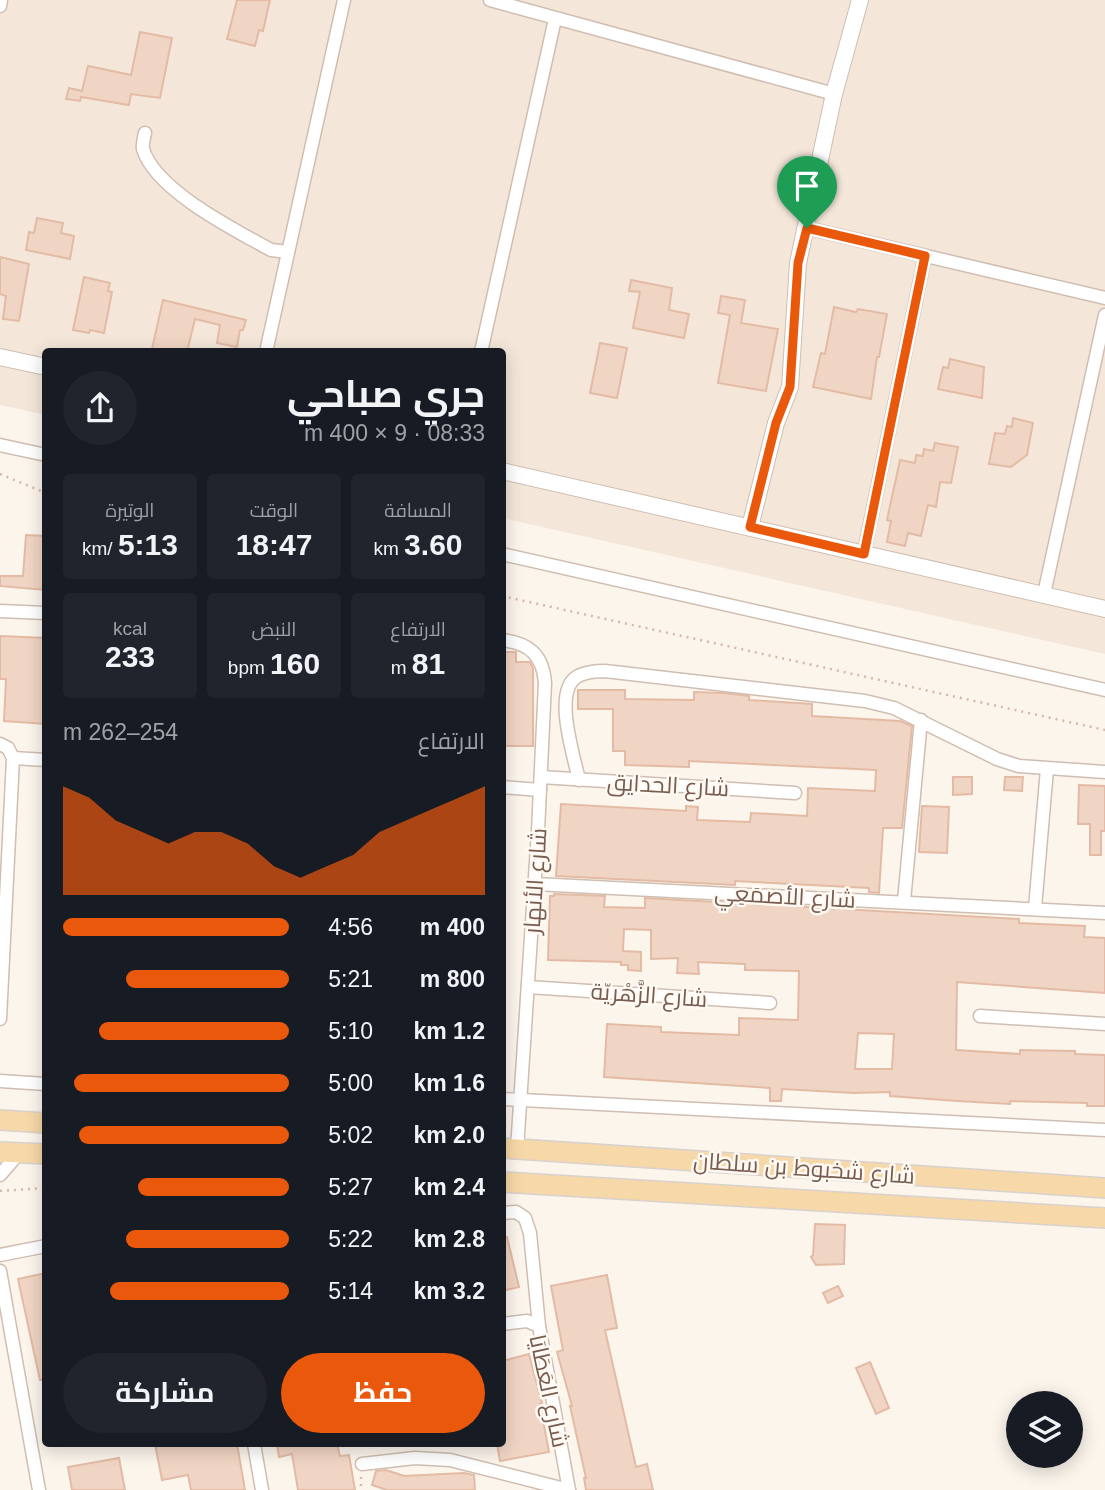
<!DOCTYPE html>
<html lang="ar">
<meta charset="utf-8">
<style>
:root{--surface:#171b24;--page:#20242c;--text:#f1f3f6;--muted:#9ea1a6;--accent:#ea580c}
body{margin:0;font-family:Helvetica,Cairo,sans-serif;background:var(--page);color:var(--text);direction:rtl;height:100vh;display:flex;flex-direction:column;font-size:26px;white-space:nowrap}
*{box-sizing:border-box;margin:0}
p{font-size:23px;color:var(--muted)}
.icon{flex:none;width:38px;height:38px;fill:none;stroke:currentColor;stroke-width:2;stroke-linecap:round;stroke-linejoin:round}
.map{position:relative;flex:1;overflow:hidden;direction:ltr}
.details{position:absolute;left:42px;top:348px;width:464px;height:1099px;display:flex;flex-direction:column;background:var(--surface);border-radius:7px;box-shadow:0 4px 18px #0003;direction:rtl}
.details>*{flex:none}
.buttons{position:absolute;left:1006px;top:1391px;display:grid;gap:14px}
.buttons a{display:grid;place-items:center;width:77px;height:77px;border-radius:50%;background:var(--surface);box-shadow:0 4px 18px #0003;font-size:35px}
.pin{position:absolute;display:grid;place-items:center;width:60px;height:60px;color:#fff;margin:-72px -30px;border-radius:50% 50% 50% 0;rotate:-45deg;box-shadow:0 0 7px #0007}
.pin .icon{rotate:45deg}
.round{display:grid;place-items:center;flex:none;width:74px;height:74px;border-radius:37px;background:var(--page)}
.head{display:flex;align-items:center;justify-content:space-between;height:119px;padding:0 21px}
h1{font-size:38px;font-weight:700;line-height:52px}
.stats{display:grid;grid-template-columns:repeat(3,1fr);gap:10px;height:119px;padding:7px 21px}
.stats div{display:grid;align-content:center;border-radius:7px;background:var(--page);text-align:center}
.stats b{font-size:30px;font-weight:700}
.stats small{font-size:19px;font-weight:400}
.stats p{font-size:19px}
.chart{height:196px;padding:14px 21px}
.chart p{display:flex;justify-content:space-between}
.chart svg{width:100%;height:126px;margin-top:7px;fill:var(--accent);opacity:.7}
.primary-button{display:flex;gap:14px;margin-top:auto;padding:14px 21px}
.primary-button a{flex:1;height:80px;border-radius:42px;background:var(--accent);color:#fff;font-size:28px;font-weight:700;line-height:80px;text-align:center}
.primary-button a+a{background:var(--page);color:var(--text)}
ul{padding:0 21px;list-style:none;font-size:23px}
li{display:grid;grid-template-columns:112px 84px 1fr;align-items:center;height:52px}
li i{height:18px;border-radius:9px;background:var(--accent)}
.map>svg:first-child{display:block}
.residential{fill:#f4e7da}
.building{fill:#f1d5c4;stroke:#e3bba5;stroke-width:2;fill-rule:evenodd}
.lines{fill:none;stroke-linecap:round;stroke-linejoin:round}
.minor-casing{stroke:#cfbeb1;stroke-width:15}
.tertiary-casing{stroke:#cfbeb1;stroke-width:18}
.primary-casing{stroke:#d9d1ce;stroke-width:22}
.path{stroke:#d7b8a7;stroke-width:2.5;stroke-dasharray:2 5;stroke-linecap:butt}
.minor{stroke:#fff;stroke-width:12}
.tertiary{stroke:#fff;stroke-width:16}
.primary{stroke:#f7d8a8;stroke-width:19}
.route-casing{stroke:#fff;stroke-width:14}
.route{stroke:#ea580c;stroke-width:9}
.labels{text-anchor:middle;stroke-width:5;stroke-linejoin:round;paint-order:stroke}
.street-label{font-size:23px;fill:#785c4f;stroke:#fefaf3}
</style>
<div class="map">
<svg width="1105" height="1490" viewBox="0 0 1105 1490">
<rect width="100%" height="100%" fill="#fcf5ec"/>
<polygon class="residential" points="0,0 1105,0 1105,654 502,518 502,352 46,352 45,415 0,405"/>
<g class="building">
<polygon points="237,0 270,0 263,31 259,30 255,46 227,39"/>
<polygon points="140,32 172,38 160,98 131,94 129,105 81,97 80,101 66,99 69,88 82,91 88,66 131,75"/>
<polygon points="37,218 63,223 61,233 74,236 70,259 26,250 29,232 34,233"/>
<polygon points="0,257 29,264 19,321 3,319 6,296 0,294"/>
<polygon points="84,277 110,283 108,291 112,292 104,333 90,330 89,333 73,330"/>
<polygon points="631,280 672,288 669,310 689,314 684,338 633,328 640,292 629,291"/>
<polygon points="721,296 745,300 741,323 778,329 766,391 718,383 730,315 718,313"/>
<polygon points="163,300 246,320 243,330 240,330 237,347 217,343 220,325 195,319 187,352 165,352 152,349"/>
<polygon points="834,307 856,312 858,309 887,314 879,357 877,357 871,399 813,387 821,353 825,354"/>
<polygon points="600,343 627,348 617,398 590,393"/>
<polygon points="950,359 984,367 982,398 938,389 943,367 948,368"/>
<polygon points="1013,418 1033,423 1027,455 1011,467 989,464 995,433 1005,434 1007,426 1012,427"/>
<polygon points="935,443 958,447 951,483 940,482 936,507 928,505 921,536 908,533 905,546 887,542 891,521 887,520 900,460 915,463 916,455 923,456 924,449 933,451"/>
<polygon points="26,535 46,536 46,590 0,586 0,576 23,576"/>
<polygon points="0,636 46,638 46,724 4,721 6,679 0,679"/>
<polygon points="502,652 516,652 516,662 530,662 533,668 533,746 502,746"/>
<polygon points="578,690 625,690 625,699 694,700 694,692 723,693 749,696 749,700 812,704 812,716 900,721 912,726 902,828 883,828 879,893 869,892 869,888 735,881 735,885 556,876 561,804 686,811 686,806 698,807 697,820 750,822 751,813 807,816 808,788 875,791 876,770 689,761 689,767 625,765 625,751 613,751 613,709 578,709"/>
<polygon points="953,777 972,777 972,794 953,795"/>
<polygon points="1005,777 1023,777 1022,791 1004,790"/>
<polygon points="1079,785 1105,786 1105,831 1101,831 1101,855 1090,855 1090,824 1078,824"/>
<polygon points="922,806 949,807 947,853 919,852"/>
<path d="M554,894L605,896L604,907L645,908V898L1019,919V923L1085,926L1084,937L1105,938V993L957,982L956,1050L1020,1054V1050L1075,1051V1054L1105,1055V1106H1087V1103L1010,1101V1104L957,1101L890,1096V1092L854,1093L782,1089L781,1101H770V1088L604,1077L607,1024L661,1027V1032L739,1035V1018L798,1020L799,971L745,970V964L698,962L699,974L677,973L678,958L651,959V930L624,929L623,951L641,952V971L628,970V965H621V962L548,960L550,896H554ZM858,1033L894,1034L892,1069H855Z"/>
<polygon points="815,1224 845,1225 844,1264 816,1265 811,1257 813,1255"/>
<polygon points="507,1237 519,1287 502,1291 502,1238"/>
<polygon points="46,1273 46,1380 40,1380 18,1279"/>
<polygon points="607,1275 617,1328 605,1330 636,1467 647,1464 653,1490 586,1490 584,1478 586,1478 570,1406 572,1406 557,1352 563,1350 551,1286"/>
<polygon points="838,1286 843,1296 828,1303 823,1293"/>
<polygon points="529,1354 542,1403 540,1404 549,1452 500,1461 497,1444 502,1444 502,1361"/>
<polygon points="870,1362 889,1408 876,1414 856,1368"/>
<polygon points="155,1444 237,1444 245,1490 191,1490 188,1475 162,1480"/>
<polygon points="277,1444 337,1444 340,1456 349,1455 355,1490 298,1490 292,1454 279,1457"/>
<polygon points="119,1458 125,1490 72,1490 68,1467"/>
<polygon points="386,1470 404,1476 464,1473 474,1475 475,1490 387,1490 372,1485 376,1471"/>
</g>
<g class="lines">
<g class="minor-casing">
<g id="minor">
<polyline points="490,0 834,94"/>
<polyline points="0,6 1,0"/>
<path d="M145,133C144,138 142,145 143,149C155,190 235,230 271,250L288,252"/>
<polyline points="807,228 1105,298"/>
<polyline points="266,352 344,0"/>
<polyline points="481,352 555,19"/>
<polyline points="0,445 46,455"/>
<polyline points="864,553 925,256"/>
<polyline points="502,554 1105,690"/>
<polyline points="1044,594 1105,315"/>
<polyline points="0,611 46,613"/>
<path d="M502,640C529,643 543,655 545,683L538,831L517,1149"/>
<polyline points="0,744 8,748 13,758 0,1019"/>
<polyline points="13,758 46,760"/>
<polyline points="541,777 795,793"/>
<path d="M579,780C574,756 552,690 578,676C586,672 596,671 605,671L865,701L894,708L997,759L1019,766L1105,772"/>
<polyline points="502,787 540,790"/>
<polyline points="535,884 1105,913"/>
<polyline points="904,901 921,720"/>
<polyline points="1035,908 1047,769"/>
<polyline points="528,987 770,1003"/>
<polyline points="980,1016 1105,1024"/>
<polyline points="0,1081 46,1084"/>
<polyline points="502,1099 1105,1130"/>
<polyline points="0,1175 19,1153"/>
<polyline points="502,1213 516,1212 525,1218 530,1233 539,1326"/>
<polyline points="0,1255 46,1246"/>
<polyline points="0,1271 39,1490"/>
<polyline points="502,1324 527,1321 539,1326 569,1490"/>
<polyline points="254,1444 262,1490"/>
<polyline points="362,1464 415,1458 450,1460 569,1490"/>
</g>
</g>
<g class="tertiary-casing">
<g id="tertiary">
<polyline points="0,357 46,367"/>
<polyline points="502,471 1105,609"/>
<polyline points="750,527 776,423 790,387 798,263 834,94 860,0"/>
</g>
</g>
<g class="primary-casing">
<g id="primary">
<polyline points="0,1120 46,1123"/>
<polyline points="502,1148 1105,1188"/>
<polyline points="0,1152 46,1154"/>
<polyline points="502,1182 1105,1218"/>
</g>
</g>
<g class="path">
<polyline points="0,474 46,493"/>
<polyline points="502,596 1105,730"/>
<polyline points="0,1191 46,1188"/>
<polyline points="361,1477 361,1490"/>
</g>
<use href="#minor" class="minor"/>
<use href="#tertiary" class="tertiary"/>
<use href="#primary" class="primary"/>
</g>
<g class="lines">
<g class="route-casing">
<polygon id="route" points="807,228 925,256 864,554 750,527 776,423 790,387 798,263"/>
</g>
<use href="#route" class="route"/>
</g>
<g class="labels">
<g class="street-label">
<text transform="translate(668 785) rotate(3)" y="8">شارع الحدايق</text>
<text transform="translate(535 881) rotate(-86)" y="8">شارع الأنهار</text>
<text transform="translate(785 896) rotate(3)" y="8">شارع الأصمَعِي</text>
<text transform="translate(649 995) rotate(4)" y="8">شارع الزَّهْريّة</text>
<text transform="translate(804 1168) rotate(4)" y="8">شارع شخبوط بن سلطان</text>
<text transform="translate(549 1391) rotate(78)" y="8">شارع العَطَايَا</text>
</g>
</g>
</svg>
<div class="buttons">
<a><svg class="icon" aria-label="layers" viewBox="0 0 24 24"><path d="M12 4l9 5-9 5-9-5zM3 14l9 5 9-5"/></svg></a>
</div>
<div class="pin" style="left:807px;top:228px;background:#1e9e55"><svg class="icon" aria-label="arrive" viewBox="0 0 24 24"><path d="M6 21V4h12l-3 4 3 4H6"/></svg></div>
<section class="details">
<div class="head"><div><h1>جري صباحي</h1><p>08:33 · 9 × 400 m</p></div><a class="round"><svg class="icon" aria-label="share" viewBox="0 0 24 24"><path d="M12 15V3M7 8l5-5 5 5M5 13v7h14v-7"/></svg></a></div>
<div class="stats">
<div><p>المسافة</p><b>3.60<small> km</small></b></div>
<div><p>الوقت</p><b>18:47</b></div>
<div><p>الوتيرة</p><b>5:13<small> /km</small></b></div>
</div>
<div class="stats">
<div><p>الارتفاع</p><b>81<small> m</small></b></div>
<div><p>النبض</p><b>160<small> bpm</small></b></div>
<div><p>kcal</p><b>233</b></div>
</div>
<div class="chart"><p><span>الارتفاع</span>254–262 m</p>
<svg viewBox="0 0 160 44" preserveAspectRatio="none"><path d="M0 44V6L10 10L20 18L30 22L40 26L50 22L60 22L70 26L80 34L90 38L100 34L110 30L120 22L130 18L140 14L150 10L160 6V44z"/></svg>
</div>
<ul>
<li><b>400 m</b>4:56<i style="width:100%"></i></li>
<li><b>800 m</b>5:21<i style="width:72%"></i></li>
<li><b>1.2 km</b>5:10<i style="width:84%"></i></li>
<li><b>1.6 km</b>5:00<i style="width:95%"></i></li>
<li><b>2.0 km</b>5:02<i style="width:93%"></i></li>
<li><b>2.4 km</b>5:27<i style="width:67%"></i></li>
<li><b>2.8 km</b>5:22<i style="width:72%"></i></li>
<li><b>3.2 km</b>5:14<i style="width:79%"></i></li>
</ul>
<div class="primary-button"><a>حفظ</a><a>مشاركة</a></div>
</section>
</div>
